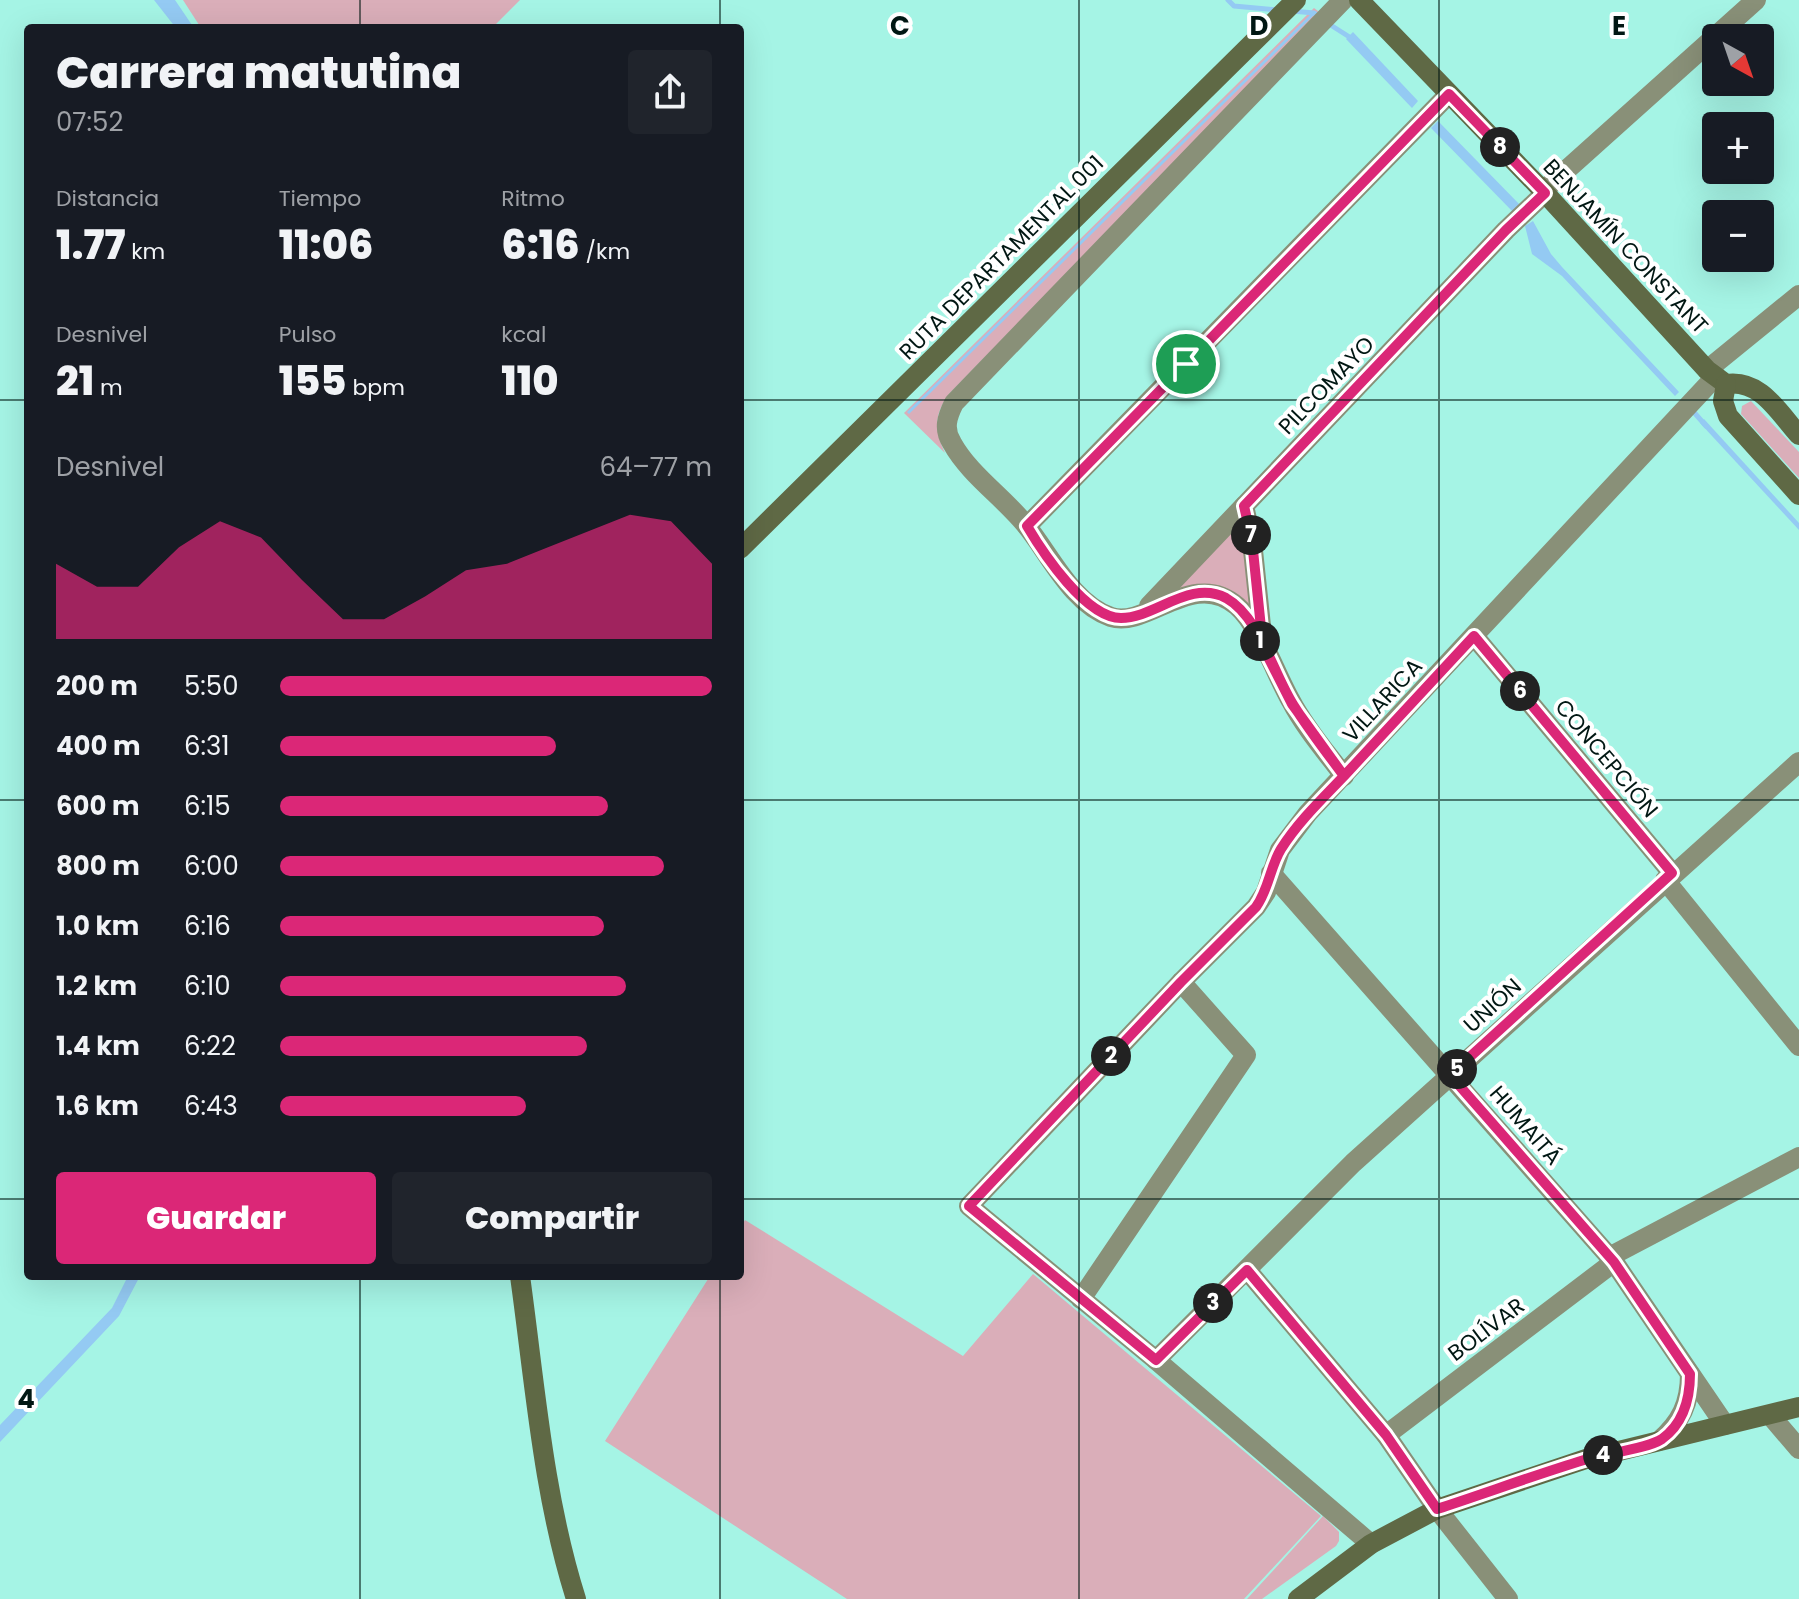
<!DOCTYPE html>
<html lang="es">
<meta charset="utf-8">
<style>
:root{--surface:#171b24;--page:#20242c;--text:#f1f3f6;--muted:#9ea1a6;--accent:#db2777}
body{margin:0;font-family:Poppins,sans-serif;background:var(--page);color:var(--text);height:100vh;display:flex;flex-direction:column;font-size:30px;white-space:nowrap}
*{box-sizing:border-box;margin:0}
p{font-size:26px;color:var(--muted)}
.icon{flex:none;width:44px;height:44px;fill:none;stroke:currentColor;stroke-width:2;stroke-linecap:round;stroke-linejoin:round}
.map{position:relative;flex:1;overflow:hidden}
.side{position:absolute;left:24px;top:24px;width:720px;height:1256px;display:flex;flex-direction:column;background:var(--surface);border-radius:8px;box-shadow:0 8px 32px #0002}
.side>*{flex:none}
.needle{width:52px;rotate:140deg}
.fabs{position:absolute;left:1702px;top:24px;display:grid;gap:16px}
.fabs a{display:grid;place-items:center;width:72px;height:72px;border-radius:8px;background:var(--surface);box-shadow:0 8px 32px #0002;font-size:40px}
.pin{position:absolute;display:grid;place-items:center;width:68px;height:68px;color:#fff;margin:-34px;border:4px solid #fff;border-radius:50%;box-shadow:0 2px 8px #0007}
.km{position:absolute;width:40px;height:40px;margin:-20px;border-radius:50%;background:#222;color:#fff;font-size:22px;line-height:40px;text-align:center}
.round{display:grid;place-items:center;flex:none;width:84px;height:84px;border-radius:8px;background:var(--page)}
.summary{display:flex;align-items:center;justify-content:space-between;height:136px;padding:0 32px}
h1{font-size:44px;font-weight:800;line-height:60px}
.stats{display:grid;grid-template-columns:repeat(3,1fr);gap:12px;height:136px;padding:8px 32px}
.stats div{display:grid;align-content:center}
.stats b{font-size:40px;font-weight:800}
.stats small{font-size:22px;font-weight:400}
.stats p{font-size:22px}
.chart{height:224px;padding:16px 32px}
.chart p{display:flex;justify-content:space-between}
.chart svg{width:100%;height:144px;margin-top:8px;fill:var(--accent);opacity:.7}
.primary-button{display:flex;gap:16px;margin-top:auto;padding:16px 32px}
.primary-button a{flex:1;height:92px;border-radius:8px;background:var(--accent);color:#fff;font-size:32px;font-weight:800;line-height:92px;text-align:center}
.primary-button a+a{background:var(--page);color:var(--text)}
ul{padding:0 32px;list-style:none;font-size:26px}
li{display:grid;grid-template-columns:128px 96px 1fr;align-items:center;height:60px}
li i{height:20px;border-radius:10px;background:var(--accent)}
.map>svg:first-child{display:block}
.green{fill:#daaeb9}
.water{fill:#94caf3}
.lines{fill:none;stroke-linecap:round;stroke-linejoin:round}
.stream{stroke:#94caf3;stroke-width:5}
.street{stroke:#899078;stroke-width:20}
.secondary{stroke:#5f6945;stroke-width:20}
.route-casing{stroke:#fff;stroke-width:16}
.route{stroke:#db2777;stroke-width:10}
.grid{fill:none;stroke:#011713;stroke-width:2;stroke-opacity:0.55}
.labels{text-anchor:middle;stroke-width:8;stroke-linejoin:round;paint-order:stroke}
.street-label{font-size:22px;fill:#011713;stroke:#fff}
.grid-label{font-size:26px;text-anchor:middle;font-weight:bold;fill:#011713;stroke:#fff;stroke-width:8;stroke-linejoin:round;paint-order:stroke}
</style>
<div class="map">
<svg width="1799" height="1599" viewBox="0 0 1799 1599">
<rect width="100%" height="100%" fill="#a5f4e5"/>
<g class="green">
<polygon points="183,0 520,0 492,28 201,28"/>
<path d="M1314,8L1318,11L1317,15L950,393C934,413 934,430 945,453L904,413Z"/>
<polygon points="1751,401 1799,452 1799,478 1741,414 1742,406"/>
<polygon points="1240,526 1254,614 1178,589 1236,527"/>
<polygon points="745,1220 963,1356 1033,1274 1321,1516 1244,1599 847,1599 605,1441 710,1276 740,1276 740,1228"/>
<polygon points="1323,1516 1339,1532 1339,1541 1336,1546 1262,1599 1247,1599"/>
</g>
<g class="water">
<polygon points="154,0 175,0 194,28 176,28"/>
<polygon points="1314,11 1316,13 909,414 907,412"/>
<polygon points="1353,32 1418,101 1412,108 1346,39"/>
<polygon points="1438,121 1521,206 1514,213 1431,128"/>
<polygon points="1533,221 1551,254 1562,267 1679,392 1675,396 1562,276 1532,254 1525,226"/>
<polygon points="1704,419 1799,523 1799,530 1700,423"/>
<polygon points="128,1276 140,1276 119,1316 0,1442 0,1425 112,1308"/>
</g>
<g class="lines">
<g class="stream">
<polyline points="1228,0 1234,6 1278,10"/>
<polyline points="1292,11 1314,13 1321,18"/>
<polyline points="1329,24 1351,38"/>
<polyline points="1692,410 1706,426"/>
</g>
<g class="street">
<path d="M1343,0L954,403C947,417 943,429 952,443C969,474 1003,497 1025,524C1050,554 1071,603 1111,617C1147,629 1193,568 1237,606C1259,625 1276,675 1291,701C1305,728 1326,752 1344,776"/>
<polyline points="1543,191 1756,0"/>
<polyline points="1707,370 1799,295"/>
<polyline points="1244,506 1252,541 1262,635"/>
<polyline points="1027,526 1449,94"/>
<polyline points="1149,606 1506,230 1545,193"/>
<polyline points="1474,636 1672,873"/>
<polyline points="1271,873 1614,1262 1725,1425"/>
<polyline points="1665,880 1799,1046"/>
<polyline points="1609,1257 1799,1157"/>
<polyline points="1247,1270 1386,1435 1437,1509 1508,1599"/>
<polyline points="1081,1299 1246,1055 1181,982"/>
<polyline points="1156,1360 1353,1163 1799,762"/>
<polyline points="1770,1415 1799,1449"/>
<polyline points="1386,1435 1614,1262"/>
<path d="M1659,1441C1681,1422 1690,1403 1690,1374"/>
<polyline points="1371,1544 1156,1360 969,1206 1181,982 1256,907 1266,892 1280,850 1308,813 1716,376"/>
</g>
<g class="secondary">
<path d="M1359,0L1545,193L1707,370L1726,384C1761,379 1778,412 1799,435"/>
<polyline points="1726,384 1723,401 1728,416 1799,495"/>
<polyline points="740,549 1296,0"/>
<path d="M520,1276C535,1384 543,1495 576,1599"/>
<polyline points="1298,1599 1371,1544 1437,1509 1586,1459 1799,1407"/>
</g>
</g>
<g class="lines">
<g class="route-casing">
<path id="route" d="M1186,364L1027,526C1043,553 1086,618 1121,618C1155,618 1190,579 1226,598C1260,617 1273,674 1294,706C1309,730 1327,753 1344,776C1322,799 1298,822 1281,849C1270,867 1269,889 1256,907L1181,982L969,1206L1156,1360L1247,1270L1386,1435L1437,1509C1486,1493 1535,1475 1584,1460C1603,1454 1647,1449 1662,1439C1684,1423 1690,1399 1690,1374L1614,1262L1450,1075L1672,873L1474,636L1344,776L1292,704L1263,647L1252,541L1244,506L1506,230L1545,193L1449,94L1186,364"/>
</g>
<use href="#route" class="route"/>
</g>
<path class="grid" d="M360,0V28M720,0V28M1079,0V1599M1439,0V1599M0,400H28M740,400H1799M0,800H28M740,800H1799M0,1199H28M740,1199H1799M360,1276V1599M720,1276V1599"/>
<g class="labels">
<g class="street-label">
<text transform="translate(1626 246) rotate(47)" y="8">BENJAMÍN CONSTANT</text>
<text transform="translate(1001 257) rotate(-45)" y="8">RUTA DEPARTAMENTAL 001</text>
<text transform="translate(1326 385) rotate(-46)" y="8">PILCOMAYO</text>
<text transform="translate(1382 700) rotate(-47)" y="8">VILLARICA</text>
<text transform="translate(1607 758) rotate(50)" y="8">CONCEPCIÓN</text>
<text transform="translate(1492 1005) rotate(-42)" y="8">UNIÓN</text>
<text transform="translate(1526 1125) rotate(49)" y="8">HUMAITÁ</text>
<text transform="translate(1486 1329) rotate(-37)" y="8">BOLÍVAR</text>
</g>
</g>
<g class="grid-label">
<text x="900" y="35">C</text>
<text x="1259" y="35">D</text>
<text x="1619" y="35">E</text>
<text x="26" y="1408">4</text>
</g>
</svg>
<div class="fabs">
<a><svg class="needle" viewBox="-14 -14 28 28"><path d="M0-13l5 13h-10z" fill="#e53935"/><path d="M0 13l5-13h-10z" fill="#9ea1a6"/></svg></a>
<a>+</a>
<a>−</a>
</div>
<div class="pin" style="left:1186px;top:364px;background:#1e9e55"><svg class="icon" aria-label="arrive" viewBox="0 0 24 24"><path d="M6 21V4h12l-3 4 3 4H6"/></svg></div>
<b class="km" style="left:1260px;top:641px">1</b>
<b class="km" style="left:1111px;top:1056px">2</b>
<b class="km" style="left:1213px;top:1303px">3</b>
<b class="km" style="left:1603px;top:1455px">4</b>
<b class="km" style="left:1457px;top:1069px">5</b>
<b class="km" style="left:1520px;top:691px">6</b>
<b class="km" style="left:1251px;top:535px">7</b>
<b class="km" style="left:1500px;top:147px">8</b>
<section class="side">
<div class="summary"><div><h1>Carrera matutina</h1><p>07:52</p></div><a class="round"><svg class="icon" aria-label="share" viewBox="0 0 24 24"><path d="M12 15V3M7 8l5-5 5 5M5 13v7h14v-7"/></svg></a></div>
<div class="stats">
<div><p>Distancia</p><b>1.77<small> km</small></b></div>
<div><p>Tiempo</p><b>11:06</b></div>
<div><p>Ritmo</p><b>6:16<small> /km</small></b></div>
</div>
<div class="stats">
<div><p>Desnivel</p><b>21<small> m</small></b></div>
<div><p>Pulso</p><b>155<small> bpm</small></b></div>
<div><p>kcal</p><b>110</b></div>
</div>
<div class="chart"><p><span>Desnivel</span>64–77 m</p>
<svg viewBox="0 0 160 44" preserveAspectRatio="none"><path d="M0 44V21L10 28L20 28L30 16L40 8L50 13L60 26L70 38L80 38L90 31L100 23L110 21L120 16L130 11L140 6L150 8L160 21V44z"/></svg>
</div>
<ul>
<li><b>200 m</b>5:50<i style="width:100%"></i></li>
<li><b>400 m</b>6:31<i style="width:64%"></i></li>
<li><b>600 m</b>6:15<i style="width:76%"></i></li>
<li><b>800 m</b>6:00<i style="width:89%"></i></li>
<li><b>1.0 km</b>6:16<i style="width:75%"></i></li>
<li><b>1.2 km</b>6:10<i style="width:80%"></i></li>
<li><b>1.4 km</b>6:22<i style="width:71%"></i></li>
<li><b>1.6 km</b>6:43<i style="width:57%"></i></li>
</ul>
<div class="primary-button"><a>Guardar</a><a>Compartir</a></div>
</section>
</div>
